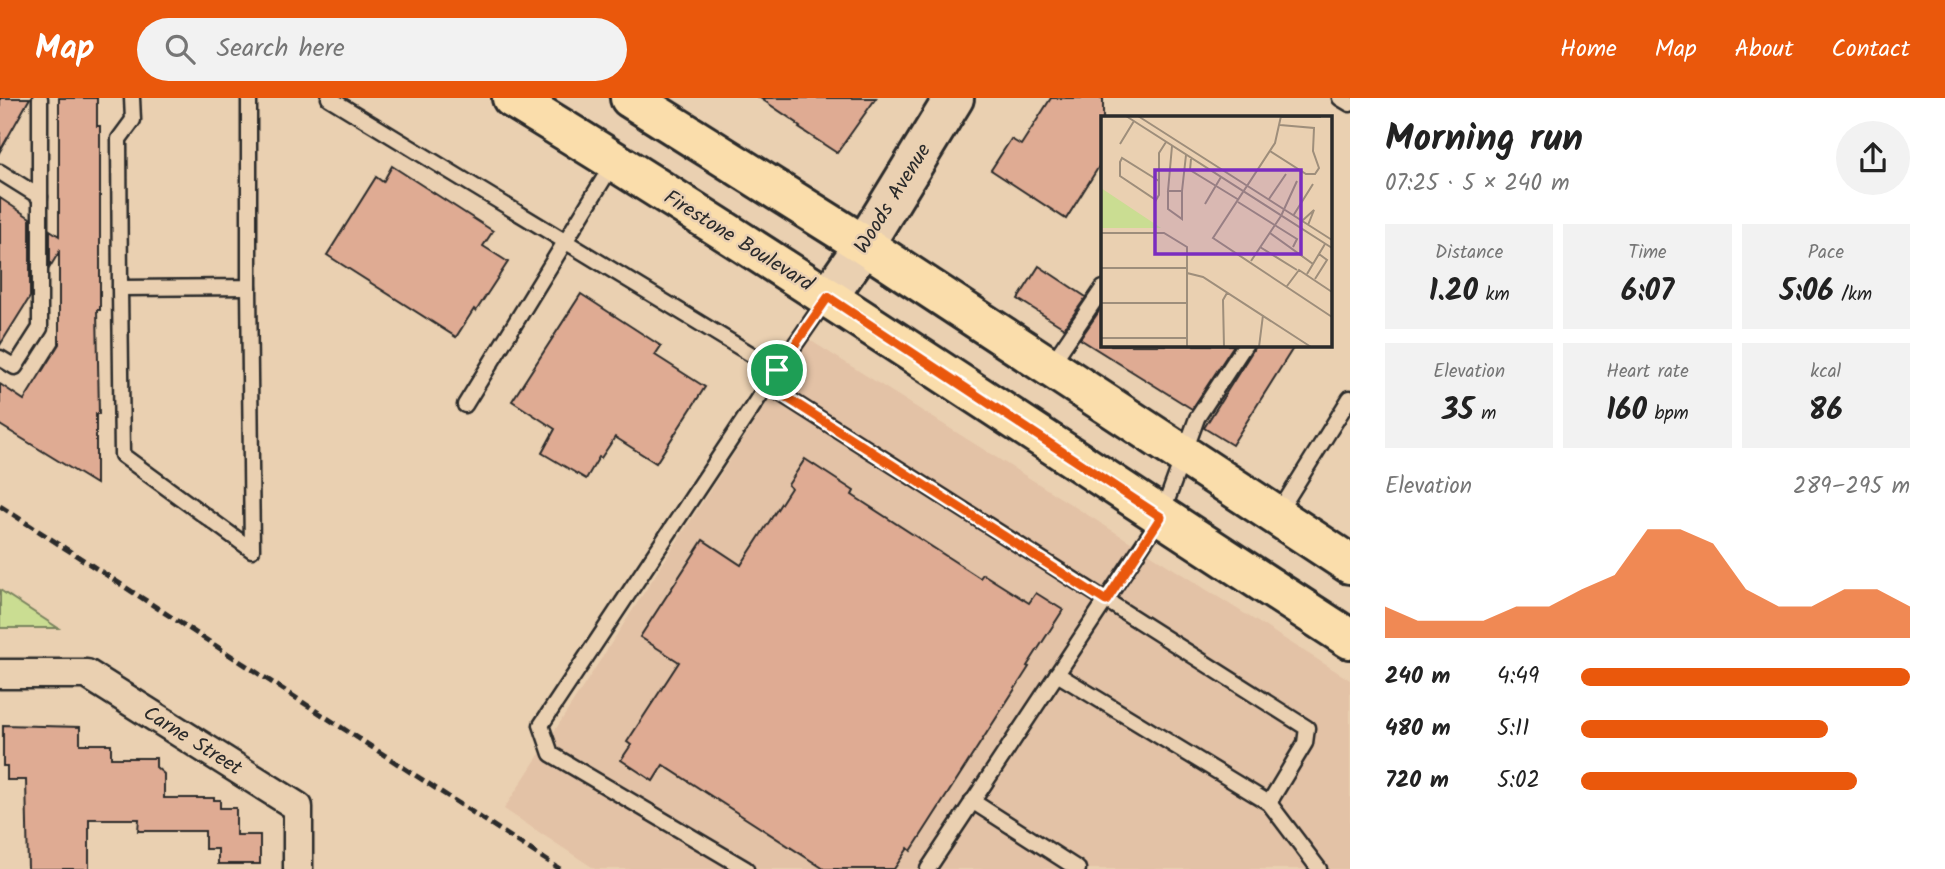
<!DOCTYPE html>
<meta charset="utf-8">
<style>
:root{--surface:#fff;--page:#f2f2f2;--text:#222;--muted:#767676;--accent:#ea580c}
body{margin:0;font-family:Kalam,sans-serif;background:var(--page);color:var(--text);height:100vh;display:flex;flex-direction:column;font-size:26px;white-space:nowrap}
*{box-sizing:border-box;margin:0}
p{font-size:23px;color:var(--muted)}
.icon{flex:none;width:38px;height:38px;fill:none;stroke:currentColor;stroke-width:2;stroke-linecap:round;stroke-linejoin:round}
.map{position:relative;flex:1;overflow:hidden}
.details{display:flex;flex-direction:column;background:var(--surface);width:595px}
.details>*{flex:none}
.pin{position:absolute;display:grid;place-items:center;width:60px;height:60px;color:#fff;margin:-30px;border:4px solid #fff;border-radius:50%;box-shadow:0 2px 7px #0007}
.round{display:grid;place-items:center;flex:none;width:74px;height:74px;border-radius:37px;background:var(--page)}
.head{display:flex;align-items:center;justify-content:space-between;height:119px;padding:0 35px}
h1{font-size:38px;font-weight:700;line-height:52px}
.figures{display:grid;grid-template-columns:repeat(3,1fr);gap:10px;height:119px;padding:7px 35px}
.figures div{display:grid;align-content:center;border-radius:0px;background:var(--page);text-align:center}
.figures b{font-size:30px;font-weight:700}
.figures small{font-size:19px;font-weight:400}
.figures p{font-size:19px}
.chart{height:196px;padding:14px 35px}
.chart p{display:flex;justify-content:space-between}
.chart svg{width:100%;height:126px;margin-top:7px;fill:var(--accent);opacity:.7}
ul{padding:0 35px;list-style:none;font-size:23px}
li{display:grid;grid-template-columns:112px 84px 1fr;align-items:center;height:52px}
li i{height:18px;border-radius:9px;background:var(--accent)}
header{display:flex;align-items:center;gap:42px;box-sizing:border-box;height:98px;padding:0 35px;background:var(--accent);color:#fff}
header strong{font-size:33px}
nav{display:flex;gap:38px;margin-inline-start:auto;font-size:24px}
.search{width:490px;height:63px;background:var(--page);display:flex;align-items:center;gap:18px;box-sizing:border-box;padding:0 24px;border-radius:38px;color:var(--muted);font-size:26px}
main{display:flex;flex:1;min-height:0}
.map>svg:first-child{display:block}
.built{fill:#e3c2a6}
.green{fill:#cadd92;stroke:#7a845e;stroke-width:2}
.building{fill:#dfab93;stroke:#2b2b2b;stroke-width:2}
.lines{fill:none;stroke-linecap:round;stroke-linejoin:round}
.lane-casing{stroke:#2b2b2b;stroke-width:19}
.street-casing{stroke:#2b2b2b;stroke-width:33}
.secondary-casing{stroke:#2b2b2b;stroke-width:44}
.primary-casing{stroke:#2b2b2b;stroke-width:44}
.lane{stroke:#ead0b1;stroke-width:14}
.street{stroke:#ead0b1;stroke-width:28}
.secondary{stroke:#ead0b1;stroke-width:38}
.primary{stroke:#faddab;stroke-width:38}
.rail{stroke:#2b2b2b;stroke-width:5;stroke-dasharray:10 5;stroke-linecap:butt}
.route-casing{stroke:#fff;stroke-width:14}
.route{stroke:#ea580c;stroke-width:9}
.labels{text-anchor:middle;stroke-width:5;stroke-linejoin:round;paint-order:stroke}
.street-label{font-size:21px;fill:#2b2b2b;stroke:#ead0b1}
.inset-road{fill:none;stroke:#9e8e7b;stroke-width:2}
.view{fill:#7b2cbf;fill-opacity:0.15;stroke:#7b2cbf;stroke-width:3.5}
.inset-edge{fill:none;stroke:#2b2b2b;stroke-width:3.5}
</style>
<header>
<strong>Map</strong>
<div class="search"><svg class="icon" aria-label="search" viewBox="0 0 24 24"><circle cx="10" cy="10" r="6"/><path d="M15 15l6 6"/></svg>Search here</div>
<nav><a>Home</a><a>Map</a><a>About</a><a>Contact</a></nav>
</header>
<main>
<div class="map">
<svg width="1350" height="771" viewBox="0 0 1350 771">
<rect width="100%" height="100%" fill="#ead0b1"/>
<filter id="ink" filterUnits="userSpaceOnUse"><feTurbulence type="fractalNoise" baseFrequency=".0143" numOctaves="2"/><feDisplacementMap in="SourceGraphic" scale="14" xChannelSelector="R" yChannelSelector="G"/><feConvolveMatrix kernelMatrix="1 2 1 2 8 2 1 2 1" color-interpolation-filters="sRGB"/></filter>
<g filter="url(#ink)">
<polygon class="built" points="808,241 1350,582 1350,771 595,771 504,711"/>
<polygon class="green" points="0,492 58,530 0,530"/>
<g class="building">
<polygon points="0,0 30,0 0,53"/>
<polygon points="59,0 97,0 97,28 100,28 100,212 97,212 99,316 96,316 96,386 0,327 0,286 24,302 59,246 59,154 50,169 50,132 59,138"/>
<polygon points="760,0 876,0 837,55 799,30 800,29 796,26 797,25"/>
<polygon points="1051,0 1103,0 1103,62 1066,121 991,72 1011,41 1021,47"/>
<polygon points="392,68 493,133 483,148 508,164 476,213 474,211 456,239 327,157 376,79 383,84"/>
<polygon points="0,100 30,120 30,199 0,247"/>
<polygon points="1039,168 1086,199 1064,230 1018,201"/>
<polygon points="581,196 661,248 655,257 705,289 656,365 615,339 601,360 599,359 586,381 542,355 555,331 512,303"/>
<polygon points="1102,209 1103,210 1103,247 1234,247 1192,311 1080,241"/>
<polygon points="1255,247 1295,247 1232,347 1204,330 1253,252"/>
<polygon points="805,361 854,393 852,397 980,480 983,476 1029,505 1036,495 1063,512 1027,568 1029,569 911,753 908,750 894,771 824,771 663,667 653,683 621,662 631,647 627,644 679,564 640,539 703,442 741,467 791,390 788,387"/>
<polygon points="3,627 80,629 80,646 111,646 111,660 156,660 156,669 164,676 164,700 214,700 214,702 220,702 220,710 236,710 236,737 260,737 260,766 218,766 218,751 205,751 205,733 138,733 139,721 89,721 89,771 28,771 26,682 7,682 7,668 3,668"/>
</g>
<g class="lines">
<g class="lane-casing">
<g id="lane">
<polyline points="132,0 133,22 119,41 120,190 249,189 249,0"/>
<polyline points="329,0 777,272"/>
<polyline points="1340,0 1350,6"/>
<polyline points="0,74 40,99"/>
<polyline points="120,190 122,357 252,452 249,189"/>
<polyline points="0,260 15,269 40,230 40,0"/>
<polyline points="1051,267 1103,190"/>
<polyline points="767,287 1307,630 1305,645 1269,705"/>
<polyline points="465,307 614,64"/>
<polyline points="1277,417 1350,300"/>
<polyline points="1057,576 1269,705 1319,771"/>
<polyline points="972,703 1078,771"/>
<polyline points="746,771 551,656 541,627 767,287 828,199"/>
<polyline points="928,771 1161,419 1197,320 1245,247"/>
</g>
</g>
<g class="street-casing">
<polyline id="street" points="0,576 87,576 298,709 298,771"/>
</g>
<g class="secondary-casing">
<polyline id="secondary" points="828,199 864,147 954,0"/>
</g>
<g class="primary-casing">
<g id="primary">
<path d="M512,0C796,173 1071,361 1350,541"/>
<polyline points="630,0 864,147 1350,466"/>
</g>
</g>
<use href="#lane" class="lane"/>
<use href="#street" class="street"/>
<use href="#secondary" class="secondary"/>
<use href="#primary" class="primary"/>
<polyline class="rail" points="0,408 560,771"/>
</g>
</g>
<g class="lines" filter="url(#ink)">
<g class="route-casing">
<polygon id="route" points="828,199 1161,419 1106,503 767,287"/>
</g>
<use href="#route" class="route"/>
</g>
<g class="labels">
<g class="street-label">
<text transform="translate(892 100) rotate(-58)" y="7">Woods Avenue</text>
<text transform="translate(739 142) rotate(32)" y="7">Firestone Boulevard</text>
<text transform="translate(193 642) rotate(32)" y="7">Carne Street</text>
</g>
</g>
<g transform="translate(1101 18)">
<rect width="231" height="231" fill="#ead0b1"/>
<path d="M0,72L60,112H0Z" fill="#cadd92"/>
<path class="inset-road" d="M25,0L231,132M37,0L231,124M180,0L174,27L112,122L231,201M180,1H220M19,28L33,5M71,30L67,75H81L85,39M169,35L205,58H214L218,52L212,35L213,12L179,9M90,43L89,54L138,84M58,65L21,42L19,46V60L55,84L58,79V37L65,26M67,75V93L81,103V75M168,83L185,58M137,86L196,123L192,131M104,88L120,61M192,100L212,68M201,105L213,94L207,109M0,117H63L86,131V231M169,117L212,148M159,131L196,154M150,145L180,100L196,65M0,152H86M86,157L102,161L210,231M206,158L224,128M214,163L226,144L218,138M186,170L198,154L231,176M0,187H86M0,222H86M123,231L122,184L126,177M158,231L162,199"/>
<path class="view" d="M54,54H200V138H54Z"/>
<rect width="231" height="231" class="inset-edge"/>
</g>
</svg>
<div class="pin" style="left:777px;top:272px;background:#1e9e55"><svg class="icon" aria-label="arrive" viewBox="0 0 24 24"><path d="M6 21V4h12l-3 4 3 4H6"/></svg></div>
</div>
<section class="details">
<div class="head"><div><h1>Morning run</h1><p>07:25 · 5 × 240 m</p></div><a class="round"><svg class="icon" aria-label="share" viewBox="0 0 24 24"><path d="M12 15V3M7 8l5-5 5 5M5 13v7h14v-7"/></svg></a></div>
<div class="figures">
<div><p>Distance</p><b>1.20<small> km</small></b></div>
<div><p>Time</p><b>6:07</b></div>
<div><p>Pace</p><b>5:06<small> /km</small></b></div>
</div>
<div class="figures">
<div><p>Elevation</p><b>35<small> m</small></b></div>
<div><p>Heart rate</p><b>160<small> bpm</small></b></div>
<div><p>kcal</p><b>86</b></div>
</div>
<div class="chart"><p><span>Elevation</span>289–295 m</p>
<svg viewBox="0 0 160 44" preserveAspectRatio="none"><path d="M0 44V33L10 38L20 38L30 38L40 33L50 33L60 27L70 22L80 6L90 6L100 11L110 27L120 33L130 33L140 27L150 27L160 33V44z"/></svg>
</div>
<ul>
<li><b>240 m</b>4:49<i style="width:100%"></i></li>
<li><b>480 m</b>5:11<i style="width:75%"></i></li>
<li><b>720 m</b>5:02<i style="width:84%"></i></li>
</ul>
</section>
</main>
